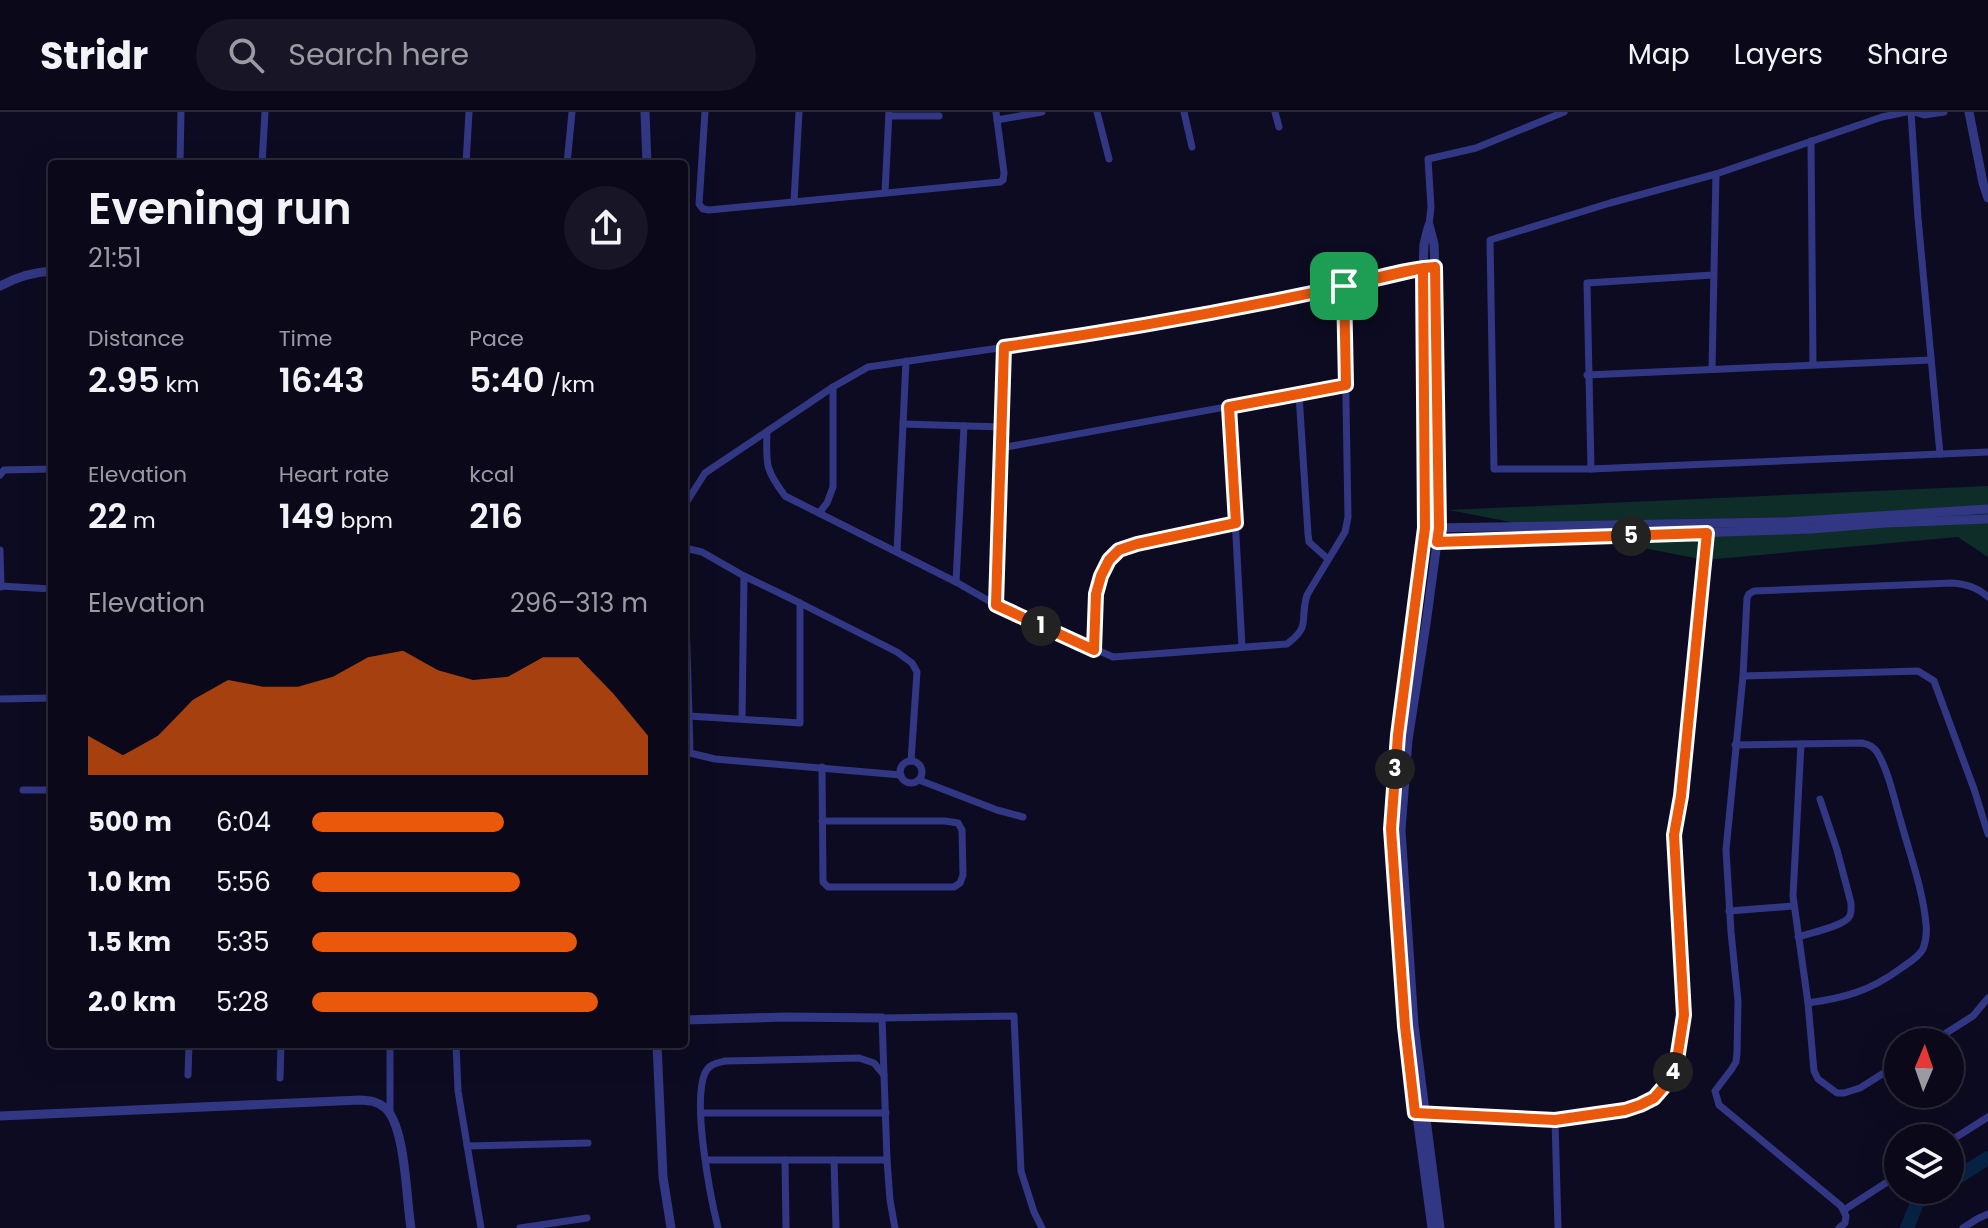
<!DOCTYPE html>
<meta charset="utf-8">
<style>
:root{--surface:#0a0819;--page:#181626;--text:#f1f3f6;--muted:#999aa2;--line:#2a2938;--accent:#ea580c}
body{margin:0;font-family:Poppins,sans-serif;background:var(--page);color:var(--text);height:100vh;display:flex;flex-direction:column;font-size:30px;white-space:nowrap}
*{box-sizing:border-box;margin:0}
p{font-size:26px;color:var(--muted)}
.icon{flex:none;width:44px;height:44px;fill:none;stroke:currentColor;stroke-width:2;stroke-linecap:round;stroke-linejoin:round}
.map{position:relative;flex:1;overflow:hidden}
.panel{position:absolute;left:48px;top:48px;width:640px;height:888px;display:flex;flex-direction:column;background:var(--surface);border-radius:8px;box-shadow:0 8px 32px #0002,0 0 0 2px var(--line)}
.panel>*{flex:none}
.needle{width:52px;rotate:2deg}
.buttons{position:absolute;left:1884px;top:916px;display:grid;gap:16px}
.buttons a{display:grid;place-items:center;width:80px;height:80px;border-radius:50%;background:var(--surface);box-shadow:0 8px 32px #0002,0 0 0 2px var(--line);font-size:40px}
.pin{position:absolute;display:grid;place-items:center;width:68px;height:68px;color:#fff;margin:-34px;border-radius:16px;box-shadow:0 4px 12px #0006}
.km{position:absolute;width:40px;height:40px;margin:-20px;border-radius:50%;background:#222;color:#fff;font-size:22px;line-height:40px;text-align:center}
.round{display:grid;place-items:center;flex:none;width:84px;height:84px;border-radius:42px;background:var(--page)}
.head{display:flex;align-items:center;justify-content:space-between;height:136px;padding:0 40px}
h1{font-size:44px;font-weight:600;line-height:60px}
.stats{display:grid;grid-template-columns:repeat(3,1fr);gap:12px;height:136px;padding:8px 40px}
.stats div{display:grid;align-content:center}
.stats b{font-size:34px;font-weight:600}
.stats small{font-size:22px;font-weight:400}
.stats p{font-size:22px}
.chart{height:224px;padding:16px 40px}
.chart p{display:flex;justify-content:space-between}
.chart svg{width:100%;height:144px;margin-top:8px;fill:var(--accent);opacity:.7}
ul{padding:0 40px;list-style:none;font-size:26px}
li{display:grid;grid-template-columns:128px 96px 1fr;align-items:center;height:60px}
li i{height:20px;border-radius:10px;background:var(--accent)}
header{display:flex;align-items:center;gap:48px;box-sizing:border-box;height:112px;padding:0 40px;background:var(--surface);border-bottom:2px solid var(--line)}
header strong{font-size:38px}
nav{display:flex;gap:44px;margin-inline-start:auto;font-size:28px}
.search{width:560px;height:72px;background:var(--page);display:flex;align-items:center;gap:20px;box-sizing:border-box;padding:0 28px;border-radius:44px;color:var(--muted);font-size:30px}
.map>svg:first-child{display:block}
.green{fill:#0e2c28}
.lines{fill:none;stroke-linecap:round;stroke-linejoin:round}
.river{stroke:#072344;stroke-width:14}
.minor{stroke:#323784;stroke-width:7}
.tertiary{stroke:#323784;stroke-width:9}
.route-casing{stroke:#fff;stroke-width:16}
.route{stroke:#ea580c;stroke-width:10}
</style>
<header>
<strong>Stridr</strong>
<div class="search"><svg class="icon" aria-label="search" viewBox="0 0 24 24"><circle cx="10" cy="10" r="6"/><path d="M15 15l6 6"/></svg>Search here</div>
<nav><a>Map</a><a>Layers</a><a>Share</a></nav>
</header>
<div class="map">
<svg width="1988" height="1116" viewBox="0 0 1988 1116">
<rect width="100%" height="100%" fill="#0d0b21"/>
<polygon class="green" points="1988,374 1988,445 1958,425 1705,448 1449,398"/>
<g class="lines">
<g class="river">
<polyline points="1950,1070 1988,1046"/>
<polyline points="1907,1116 1917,1091 1938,1078"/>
</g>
<g class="minor">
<polyline points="705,0 699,92 703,97 709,98 1000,70 1003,68 1004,61 996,0"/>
<polyline points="1097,0 1109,47"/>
<polyline points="1184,0 1192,35"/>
<polyline points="1275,0 1279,15"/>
<polyline points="1906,0 1882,5 1716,62 1610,91 1490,128 1494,357 1591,357 1988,340"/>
<polyline points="1911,0 1918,106 1940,342"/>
<polyline points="1914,0 1924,3 1944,0"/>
<polyline points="889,4 939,4"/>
<polyline points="997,8 1042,0"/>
<polyline points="1811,29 1813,253"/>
<polyline points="180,52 181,0"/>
<polyline points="262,52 265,0"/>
<polyline points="466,52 469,0"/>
<polyline points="567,52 572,0"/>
<polyline points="885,81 889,0"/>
<polyline points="794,90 799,0"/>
<polyline points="1429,113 1431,95 1428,47 1476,36 1564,0"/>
<polyline points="1344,174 1425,156"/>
<polyline points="1712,257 1716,62"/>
<polyline points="1587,263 1931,248"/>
<polyline points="1299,283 1308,422 1309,430 1328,447"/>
<polyline points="1229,295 1242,535"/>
<polyline points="903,312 1002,315"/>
<path d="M767,320C766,353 765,357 785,384L956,470L996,493L1004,235"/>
<polyline points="1001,336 1346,273"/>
<polyline points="1591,357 1587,171 1713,163"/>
<polyline points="0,363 4,358 52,357"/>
<path d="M686,391L705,361L833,275L868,255L1116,219L1344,174L1348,405L1345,420L1307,483C1299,509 1312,513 1287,532L1113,545L996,493"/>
<polyline points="819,401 827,391 833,375 833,275"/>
<polyline points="0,438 1,475"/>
<polyline points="684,439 689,437 702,440 744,464 800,491 800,611 689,604 684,442"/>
<polyline points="897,440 906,249"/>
<polyline points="956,470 964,314"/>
<polyline points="0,474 52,477"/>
<polyline points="800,491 897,540 912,551 917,560 911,649"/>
<polyline points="1094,538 1096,482 1101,464 1109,448 1119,438 1137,432 1236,411"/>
<polyline points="1743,564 1918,559 1934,569 1974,677 1988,722"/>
<polyline points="0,587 52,586"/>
<polyline points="689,604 690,641 715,647 901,663"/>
<polyline points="742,607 744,464"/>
<polyline points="1801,632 1793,784 1808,891 1814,959 1818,967 1837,981 1844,981 1860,976 1898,952"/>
<path d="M1735,633L1862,631C1868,632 1873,634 1877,640C1889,660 1894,687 1901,710C1910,743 1923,778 1926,812C1927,821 1926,829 1923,837C1918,846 1908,851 1900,857C1870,879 1844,886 1808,891"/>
<circle cx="911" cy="660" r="11"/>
<polyline points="822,655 823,770 828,775 954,775 960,771 963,763 962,718 958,711 945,709 822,709"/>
<polyline points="919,668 997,698 1023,705"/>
<polyline points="23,678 52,678"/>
<polyline points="1729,799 1793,794"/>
<path d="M1798,825C1809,821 1844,814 1849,805C1852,801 1851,796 1851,791L1837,738L1820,687"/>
<polyline points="1932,930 1973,904 1988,886"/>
<polyline points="390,932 390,1001"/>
<polyline points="456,932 458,979 481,1116"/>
<polyline points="456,934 554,932"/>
<polyline points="188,963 189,932"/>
<polyline points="884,963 882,906 1014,904 1021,1059 1034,1100 1042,1116"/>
<polyline points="280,966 281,932"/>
<polyline points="701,1001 886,1001"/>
<polyline points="1421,1001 1555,1008 1625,998 1640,993 1654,986 1667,971 1676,954 1684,903 1674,723 1681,684 1707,421"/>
<polyline points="1555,1008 1558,1116"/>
<polyline points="1950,1029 1988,1005"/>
<polyline points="467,1034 588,1031"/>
<polyline points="706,1048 887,1048"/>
<polyline points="785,1048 786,1116"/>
<polyline points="834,1048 836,1116"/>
<polyline points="1844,1098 1898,1063"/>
<polyline points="520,1116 587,1106"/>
<path d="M718,1116C710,1083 692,990 705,961C709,952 717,951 725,949L859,946L874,951L884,963L887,1048L890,1088L895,1116"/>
<path d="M1839,1116L1845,1111L1846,1104L1841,1094L1719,993L1715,979L1731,958L1736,950L1737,941L1738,889L1731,820L1726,738L1743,564L1747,486L1749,482L1754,479L1952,471C1966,472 1977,475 1988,485"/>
<polyline points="1963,1116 1977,1107 1988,1102"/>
</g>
<g class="tertiary">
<polyline points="645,0 647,52"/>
<polyline points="1969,0 1983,71 1988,86"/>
<polyline points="1429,113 1434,132 1435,155 1439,416 1426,512 1408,628 1401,718 1414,913 1440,1116"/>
<polyline points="1428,116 1424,132 1423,156 1425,416 1398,623 1391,717 1405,914 1432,1116"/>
<path d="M0,174C17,165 33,160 52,159"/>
<polyline points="1433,416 1785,410 1988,397"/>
<polyline points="1435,430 1811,417 1885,411 1988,407"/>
<polyline points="684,908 785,905 882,906"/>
<polyline points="657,932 663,1065 671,1116"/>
<path d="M0,1004L360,988C369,989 377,989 384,995C406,1012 406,1088 411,1116"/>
</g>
</g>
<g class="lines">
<g class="route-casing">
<path id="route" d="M1344,174L1346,273L1229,295L1236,411L1137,432L1119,438L1109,448L1101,464L1096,482L1094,538L996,493L1004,235C1144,215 1285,189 1423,156L1425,416L1398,623L1391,717L1405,914L1415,1001L1555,1008L1625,998L1640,993L1654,986L1667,971L1676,954L1684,903L1674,723L1681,684L1707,421L1437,430L1439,416L1435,155C1405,157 1374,167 1344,174"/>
</g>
<use href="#route" class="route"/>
</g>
</svg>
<div class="buttons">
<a><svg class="needle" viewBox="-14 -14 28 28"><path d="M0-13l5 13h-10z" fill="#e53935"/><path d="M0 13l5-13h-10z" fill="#999aa2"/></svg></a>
<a><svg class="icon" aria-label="layers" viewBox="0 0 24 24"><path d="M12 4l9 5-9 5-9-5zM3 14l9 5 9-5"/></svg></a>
</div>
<div class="pin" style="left:1344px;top:174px;background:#1e9e55"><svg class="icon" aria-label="arrive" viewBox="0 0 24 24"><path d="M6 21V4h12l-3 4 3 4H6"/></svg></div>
<b class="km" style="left:1041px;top:514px">1</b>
<b class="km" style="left:1395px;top:657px">3</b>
<b class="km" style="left:1673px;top:960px">4</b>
<b class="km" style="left:1631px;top:424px">5</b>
<section class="panel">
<div class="head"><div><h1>Evening run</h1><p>21:51</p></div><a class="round"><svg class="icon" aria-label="share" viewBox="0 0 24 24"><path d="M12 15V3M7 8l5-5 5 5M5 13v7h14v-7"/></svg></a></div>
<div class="stats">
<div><p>Distance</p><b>2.95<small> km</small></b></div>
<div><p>Time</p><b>16:43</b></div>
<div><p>Pace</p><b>5:40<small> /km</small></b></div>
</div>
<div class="stats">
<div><p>Elevation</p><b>22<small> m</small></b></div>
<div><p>Heart rate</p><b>149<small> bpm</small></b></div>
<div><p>kcal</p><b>216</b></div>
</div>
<div class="chart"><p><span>Elevation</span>296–313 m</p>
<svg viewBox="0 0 160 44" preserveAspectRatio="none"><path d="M0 44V32L10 38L20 32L30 21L40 15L50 17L60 17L70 14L80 8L90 6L100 12L110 15L120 14L130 8L140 8L150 19L160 32V44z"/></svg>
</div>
<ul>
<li><b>500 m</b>6:04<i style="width:57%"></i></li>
<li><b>1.0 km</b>5:56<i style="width:62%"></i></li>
<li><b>1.5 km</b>5:35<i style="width:79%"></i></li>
<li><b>2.0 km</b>5:28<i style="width:85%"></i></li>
</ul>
</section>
</div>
